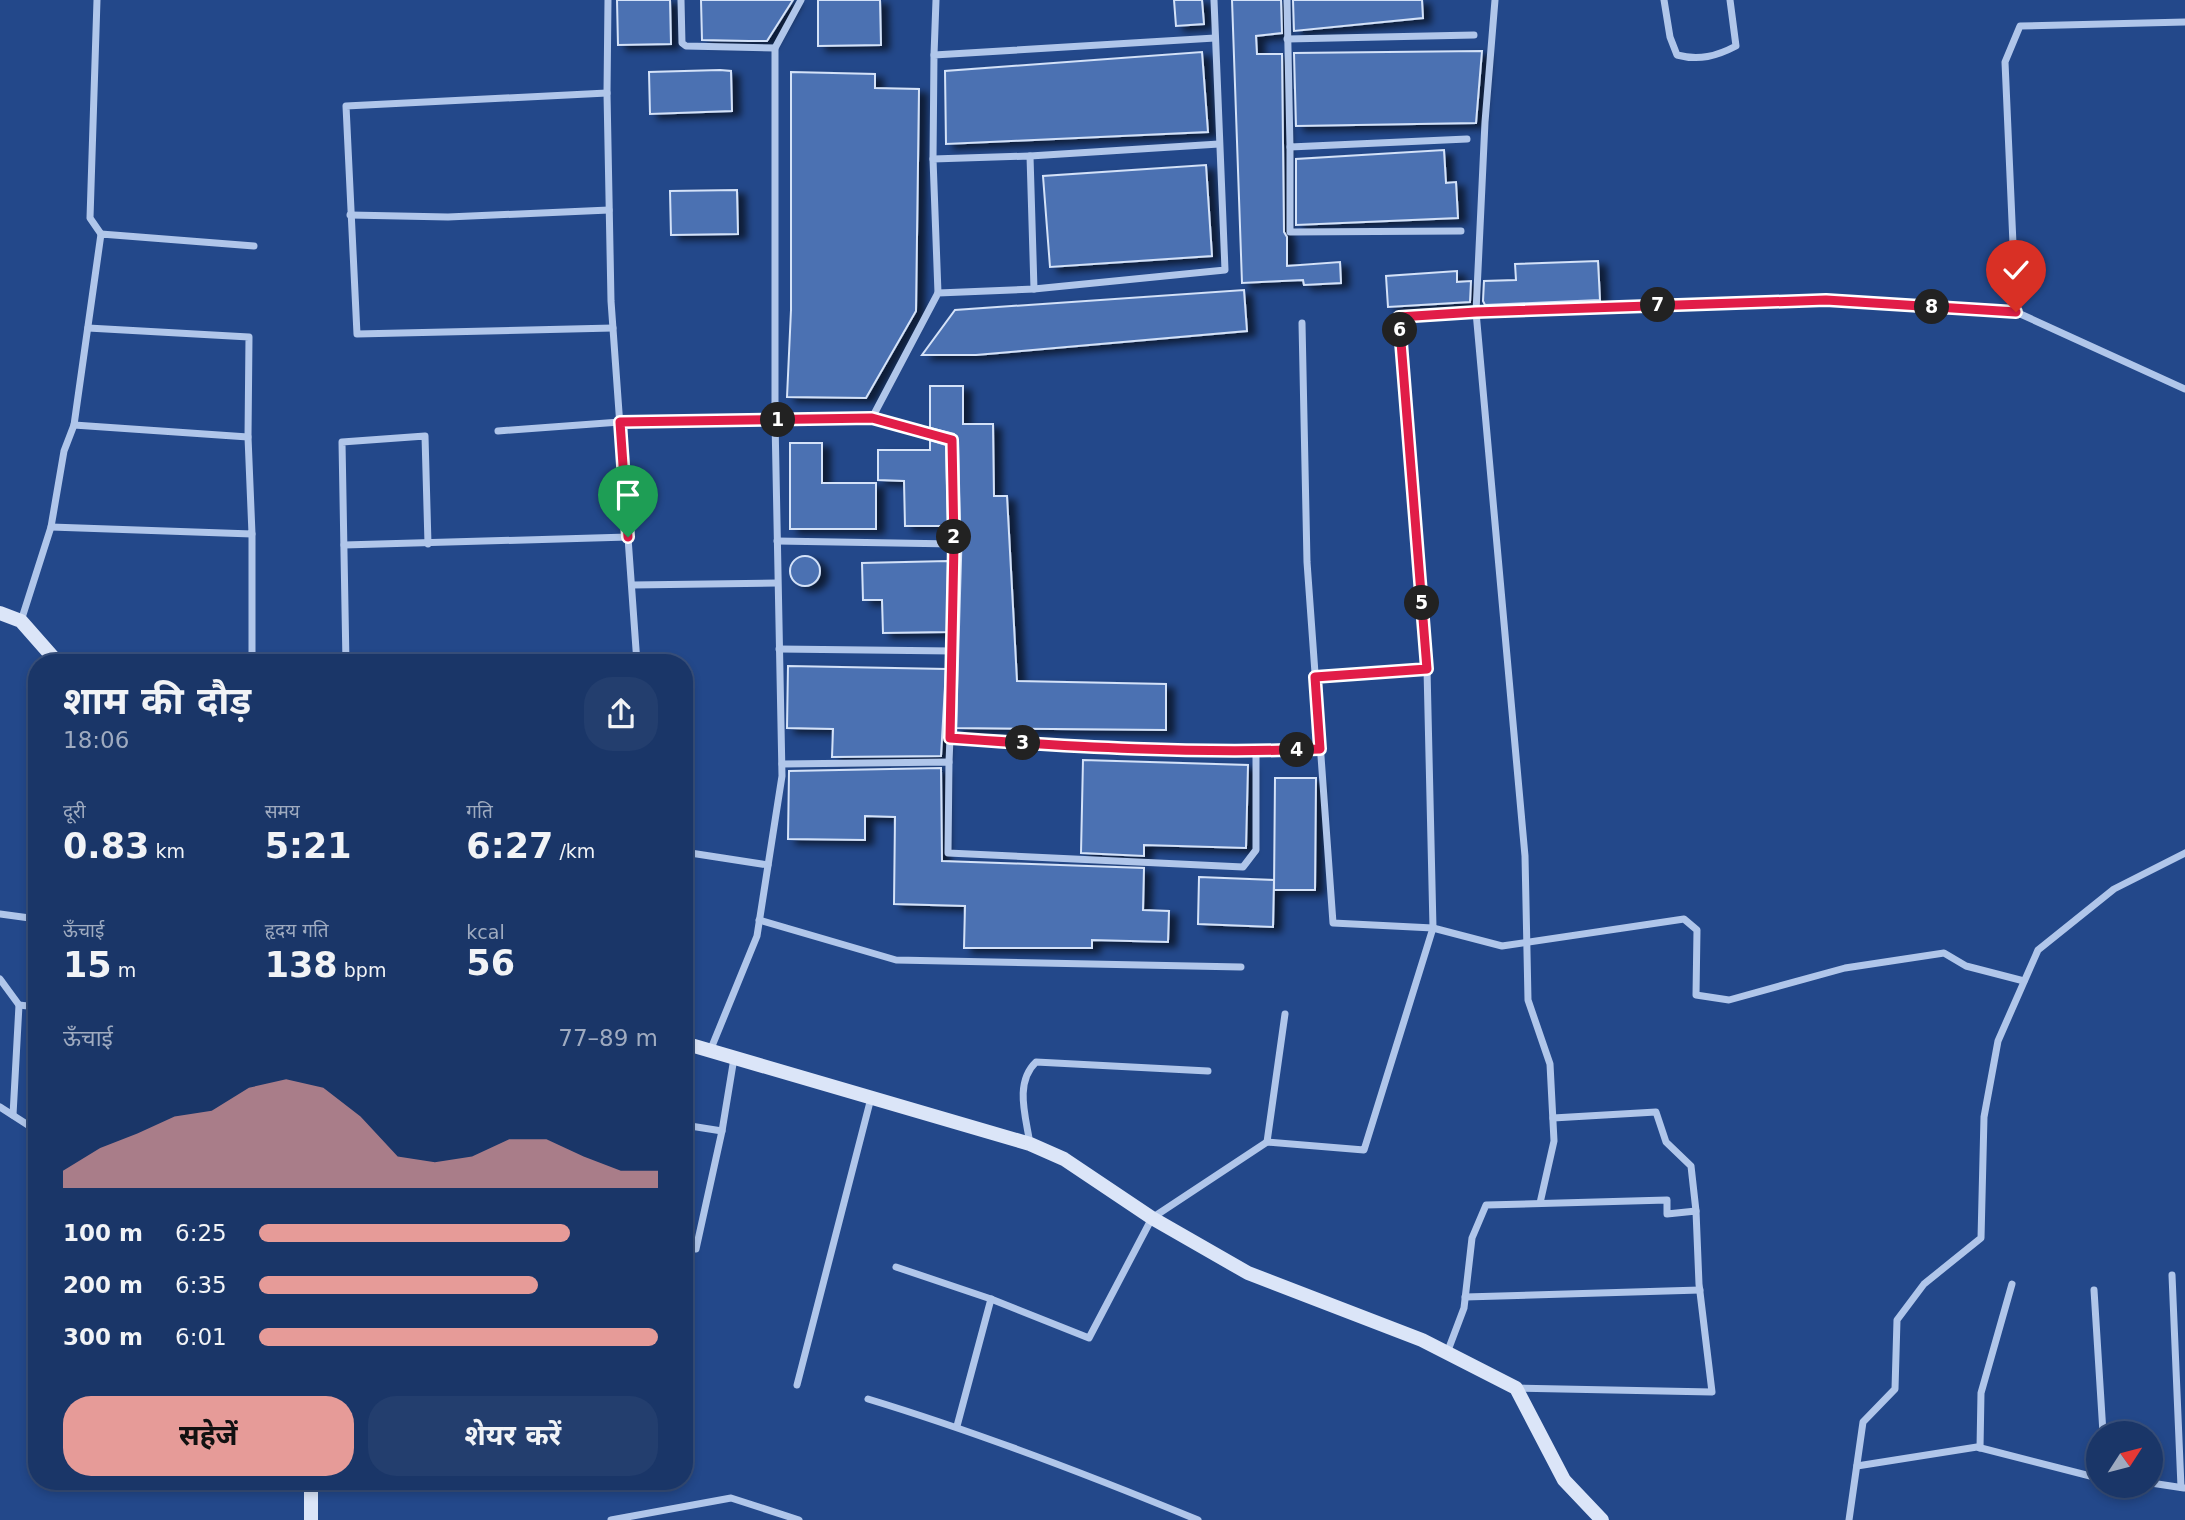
<!DOCTYPE html>
<html lang="hi">
<meta charset="utf-8">
<style>
:root{--surface:#1a3668;--page:#233e6e;--text:#f1f3f6;--muted:#9fabc0;--line:#38507c;--accent:#e69b98}
body{margin:0;font-family:"DejaVu Sans","Noto Sans Devanagari",sans-serif;background:var(--page);color:var(--text);height:100vh;display:flex;flex-direction:column;font-size:26px;white-space:nowrap}
*{box-sizing:border-box;margin:0}
p{font-size:23px;color:var(--muted)}
.icon{flex:none;width:38px;height:38px;fill:none;stroke:currentColor;stroke-width:2;stroke-linecap:round;stroke-linejoin:round}
.map{position:relative;flex:1;overflow:hidden}
.side{position:absolute;left:28px;top:654px;width:665px;height:836px;display:flex;flex-direction:column;background:var(--surface);border-radius:28px;box-shadow:0 4px 10px #0003,0 0 0 2px var(--line)}
.side>*{flex:none}
.needle{width:46px;rotate:54deg}
.controls{position:absolute;left:2086px;top:1421px;display:grid;gap:14px}
.controls a{display:grid;place-items:center;width:77px;height:77px;border-radius:50%;background:var(--surface);box-shadow:0 4px 10px #0003,0 0 0 2px var(--line);font-size:35px}
.pin{position:absolute;display:grid;place-items:center;width:60px;height:60px;color:#fff;margin:-72px -30px;border-radius:50% 50% 50% 0;rotate:-45deg;box-shadow:0 0 7px #0007}
.pin .icon{rotate:45deg}
.km{position:absolute;width:35px;height:35px;margin:-18px;border-radius:50%;background:#222;color:#fff;font-size:19px;line-height:35px;text-align:center}
.round{display:grid;place-items:center;flex:none;width:74px;height:74px;border-radius:28px;background:var(--page)}
.head{display:flex;align-items:center;justify-content:space-between;height:119px;padding:0 35px}
h1{font-size:38px;font-weight:700;line-height:52px}
.figures{display:grid;grid-template-columns:repeat(3,1fr);gap:10px;height:119px;padding:7px 35px}
.figures div{display:grid;align-content:center}
.figures b{font-size:35px;font-weight:700}
.figures small{font-size:19px;font-weight:400}
.figures p{font-size:19px}
.chart{height:196px;padding:14px 35px}
.chart p{display:flex;justify-content:space-between}
.chart svg{width:100%;height:126px;margin-top:7px;fill:var(--accent);opacity:.7}
.button{display:flex;gap:14px;margin-top:auto;padding:14px 35px}
.button a{flex:1;height:80px;border-radius:28px;background:var(--accent);color:#111;font-size:28px;font-weight:700;line-height:80px;text-align:center}
.button a+a{background:var(--page);color:var(--text)}
ul{padding:0 35px;list-style:none;font-size:23px}
li{display:grid;grid-template-columns:112px 84px 1fr;align-items:center;height:52px}
li i{height:18px;border-radius:9px;background:var(--accent)}
.map>svg:first-child{display:block}
.building{fill:#4b71b2;stroke:#d4e2f8;stroke-width:2;filter:url(#shadow)}
.lines{fill:none;stroke-linecap:round;stroke-linejoin:round}
.street{stroke:#b0c6ea;stroke-width:7}
.secondary{stroke:#dbe5f8;stroke-width:14}
.route-casing{stroke:#fff;stroke-width:14}
.route{stroke:#e11d48;stroke-width:9}
</style>
<div class="map">
<svg width="2185" height="1520" viewBox="0 0 2185 1520">
<defs>
<filter id="shadow"><feDropShadow dx="8" dy="4.5" stdDeviation="3.5" flood-color="#0009"/></filter>
</defs>
<rect width="100%" height="100%" fill="#23488a"/>
<g class="building">
<polygon points="617,0 670,0 671,44 618,45"/>
<polygon points="701,0 793,0 767,41 749,41 702,40"/>
<polygon points="818,0 880,0 881,45 818,46"/>
<polygon points="1174,0 1202,0 1204,24 1176,26"/>
<polygon points="1232,0 1281,0 1282,33 1256,36 1257,54 1282,54 1284,232 1287,237 1287,266 1340,262 1341,283 1304,285 1303,280 1242,283"/>
<polygon points="1293,0 1422,0 1423,18 1294,31"/>
<polygon points="1482,51 1476,123 1296,126 1294,53"/>
<polygon points="1202,52 1208,132 946,144 945,71"/>
<polygon points="720,70 731,71 732,111 650,114 649,72"/>
<polygon points="791,72 875,74 875,88 919,89 916,311 866,398 787,397 791,310"/>
<polygon points="1444,150 1446,183 1456,182 1458,218 1296,225 1296,159"/>
<polygon points="1206,165 1212,256 1050,267 1043,176"/>
<polygon points="737,190 738,234 671,235 670,191"/>
<polygon points="1598,261 1600,300 1485,305 1483,301 1484,281 1516,280 1515,264"/>
<polygon points="1457,271 1457,282 1471,281 1470,302 1388,307 1386,276"/>
<polygon points="1244,290 1247,331 976,355 922,355 955,310"/>
<polygon points="930,386 963,386 963,424 993,424 994,496 1007,496 1017,681 1166,684 1166,730 956,728 962,526 960,526 958,440 954,434 930,428"/>
<polygon points="930,440 946,445 948,526 905,526 904,481 878,480 878,450 930,450"/>
<polygon points="790,443 822,443 822,483 876,483 876,529 790,529"/>
<circle cx="805" cy="571" r="15"/>
<polygon points="948,561 947,632 883,633 882,600 863,600 862,563"/>
<polygon points="788,666 946,669 941,756 832,757 833,729 787,728"/>
<polygon points="1083,760 1248,765 1246,848 1144,845 1144,856 1081,853"/>
<polygon points="941,768 942,861 1144,868 1143,910 1169,911 1168,942 1092,940 1092,948 964,948 965,906 894,904 895,817 865,816 865,840 788,839 789,771"/>
<polygon points="1275,778 1316,778 1315,890 1274,890"/>
<polygon points="1199,877 1274,880 1273,927 1198,924"/>
</g>
<g class="lines">
<g class="street">
<polyline points="97,0 90,218 101,234"/>
<polyline points="608,0 607,93 611,301 637,663"/>
<polyline points="681,0 682,43 686,46 775,48"/>
<polyline points="1287,0 1290,147 1467,139"/>
<polyline points="1495,0 1485,122 1476,312 1525,856 1528,1000 1550,1064 1554,1141 1540,1203"/>
<path d="M1664,0L1670,37L1677,55C1699,61 1717,56 1736,46L1730,0"/>
<polyline points="1287,39 1474,35"/>
<polyline points="934,55 936,0"/>
<polyline points="607,93 346,106 357,334 613,328"/>
<polyline points="1290,147 1290,232 1461,231"/>
<polyline points="1030,156 1219,144"/>
<polyline points="933,159 934,55 1215,38"/>
<polyline points="350,215 448,217 609,210"/>
<polyline points="938,293 933,159 1030,156 1034,289"/>
<polyline points="2016,312 2005,62 2020,26 2185,22"/>
<polyline points="1302,323 1307,562 1333,923 1433,928 1502,946 1684,919 1697,930 1696,995 1729,1000 1845,968 1944,953 1966,966 2024,981"/>
<polyline points="74,425 248,437"/>
<polyline points="498,431 620,422 775,420 775,48 801,0"/>
<polyline points="51,527 252,534 248,437 249,337 88,328"/>
<polyline points="252,534 252,652"/>
<polyline points="777,541 954,544 952,440 872,418"/>
<polyline points="344,545 628,537"/>
<polyline points="632,585 777,583"/>
<polyline points="21,621 51,527 64,451 74,425 101,234 254,246"/>
<polyline points="779,649 953,651 954,544"/>
<polyline points="346,663 342,442 425,436 428,544"/>
<polyline points="1315,677 1427,669"/>
<polyline points="950,738 953,651"/>
<polyline points="949,762 950,738 1056,745 1256,751"/>
<polyline points="782,764 949,762 948,853 1243,867 1256,850 1256,751 1320,749"/>
<polyline points="684,852 768,865"/>
<polyline points="0,914 37,919"/>
<polyline points="759,920 896,960 1241,967"/>
<polyline points="0,979 19,1005 37,1007"/>
<polyline points="710,1051 757,936 782,776 775,420 872,418 938,293 1034,289 1225,270 1214,0"/>
<polyline points="0,1107 31,1127 37,1127"/>
<polyline points="13,1115 19,1005"/>
<polyline points="1553,1118 1656,1112 1666,1142 1691,1166 1696,1211"/>
<polyline points="684,1125 722,1131"/>
<polyline points="1267,1142 1285,1014"/>
<path d="M1030,1144C1026,1117 1014,1083 1036,1062L1208,1071"/>
<polyline points="684,1248 696,1249 722,1131 734,1058"/>
<polyline points="896,1267 991,1299 1089,1338 1152,1218 1267,1142 1364,1150 1433,928 1427,669 1399,317 1518,310 1476,312 1826,300 2016,312 2185,389"/>
<polyline points="2172,1275 2181,1487"/>
<polyline points="2094,1290 2103,1433"/>
<polyline points="1465,1297 1700,1290"/>
<polyline points="1447,1353 1464,1308 1472,1238 1486,1205 1667,1200 1667,1214 1696,1211 1699,1284 1712,1392 1516,1388"/>
<polyline points="797,1385 871,1098"/>
<path d="M868,1399C980,1433 1089,1475 1198,1520"/>
<polyline points="957,1426 991,1299"/>
<polyline points="1980,1448 1981,1393 2012,1284"/>
<polyline points="1857,1466 1977,1447 2098,1478"/>
<polyline points="2151,1483 2184,1488"/>
<polyline points="611,1520 731,1498 799,1520"/>
<polyline points="1849,1520 1863,1422 1895,1389 1897,1320 1924,1284 1981,1238 1984,1117 1998,1041 2038,950 2114,889 2185,853"/>
</g>
<g class="secondary">
<polyline points="0,613 21,621 58,663"/>
<polyline points="684,1043 1030,1144 1064,1159 1152,1218 1248,1273 1422,1340 1516,1388 1564,1480 1602,1520"/>
<polyline points="311,1520 311,1482"/>
</g>
</g>
<g class="lines">
<g class="route-casing">
<path id="route" d="M628,537L620,422L872,418L952,440L954,544L950,738C1073,747 1197,754 1320,749L1315,677L1427,669L1399,317L1476,312L1826,300L2016,312"/>
</g>
<use href="#route" class="route"/>
</g>
</svg>
<div class="controls">
<a><svg class="needle" viewBox="-14 -14 28 28"><path d="M0-13l5 13h-10z" fill="#e53935"/><path d="M0 13l5-13h-10z" fill="#9fabc0"/></svg></a>
</div>
<div class="pin" style="left:628px;top:537px;background:#1e9e55"><svg class="icon" aria-label="arrive" viewBox="0 0 24 24"><path d="M6 21V4h12l-3 4 3 4H6"/></svg></div>
<div class="pin" style="left:2016px;top:312px;background:#d93025"><svg class="icon" aria-label="check" viewBox="0 0 24 24"><path d="M5 12l5 5 9-10"/></svg></div>
<b class="km" style="left:778px;top:420px">1</b>
<b class="km" style="left:954px;top:537px">2</b>
<b class="km" style="left:1023px;top:743px">3</b>
<b class="km" style="left:1297px;top:750px">4</b>
<b class="km" style="left:1422px;top:603px">5</b>
<b class="km" style="left:1400px;top:330px">6</b>
<b class="km" style="left:1658px;top:305px">7</b>
<b class="km" style="left:1932px;top:307px">8</b>
<section class="side">
<div class="head"><div><h1>शाम की दौड़</h1><p>18:06</p></div><a class="round"><svg class="icon" aria-label="share" viewBox="0 0 24 24"><path d="M12 15V3M7 8l5-5 5 5M5 13v7h14v-7"/></svg></a></div>
<div class="figures">
<div><p>दूरी</p><b>0.83<small> km</small></b></div>
<div><p>समय</p><b>5:21</b></div>
<div><p>गति</p><b>6:27<small> /km</small></b></div>
</div>
<div class="figures">
<div><p>ऊँचाई</p><b>15<small> m</small></b></div>
<div><p>हृदय गति</p><b>138<small> bpm</small></b></div>
<div><p>kcal</p><b>56</b></div>
</div>
<div class="chart"><p><span>ऊँचाई</span>77–89 m</p>
<svg viewBox="0 0 160 44" preserveAspectRatio="none"><path d="M0 44V38L10 30L20 25L30 19L40 17L50 9L60 6L70 9L80 19L90 33L100 35L110 33L120 27L130 27L140 33L150 38L160 38V44z"/></svg>
</div>
<ul>
<li><b>100 m</b>6:25<i style="width:78%"></i></li>
<li><b>200 m</b>6:35<i style="width:70%"></i></li>
<li><b>300 m</b>6:01<i style="width:100%"></i></li>
</ul>
<div class="button"><a>सहेजें</a><a>शेयर करें</a></div>
</section>
</div>
